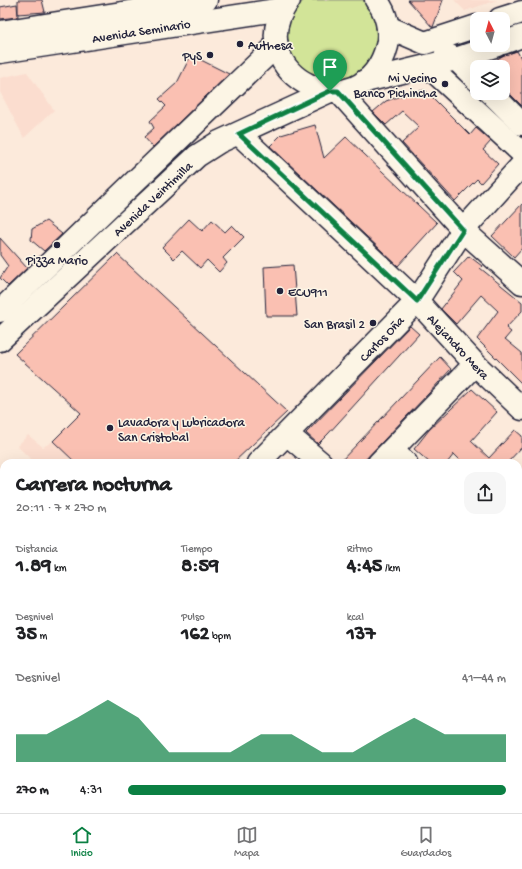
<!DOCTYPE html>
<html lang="es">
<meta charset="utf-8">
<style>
:root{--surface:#fff;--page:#f6f6f6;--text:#202124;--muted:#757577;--line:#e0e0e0;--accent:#0b8043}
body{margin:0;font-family:"Gochi Hand",sans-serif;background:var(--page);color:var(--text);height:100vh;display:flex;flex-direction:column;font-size:15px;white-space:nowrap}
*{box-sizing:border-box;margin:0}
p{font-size:13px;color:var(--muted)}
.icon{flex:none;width:22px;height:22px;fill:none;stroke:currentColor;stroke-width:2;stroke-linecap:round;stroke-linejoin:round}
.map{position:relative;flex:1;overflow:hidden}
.panel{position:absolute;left:0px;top:459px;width:522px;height:354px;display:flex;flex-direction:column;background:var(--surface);border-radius:12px 12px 0 0;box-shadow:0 4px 16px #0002}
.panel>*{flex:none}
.needle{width:26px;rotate:354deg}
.fabs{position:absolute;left:470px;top:12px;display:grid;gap:8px}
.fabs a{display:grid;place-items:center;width:40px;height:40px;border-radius:8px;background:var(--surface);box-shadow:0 4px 16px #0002;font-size:20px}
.pin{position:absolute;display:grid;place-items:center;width:34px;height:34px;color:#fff;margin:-41px -17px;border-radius:50% 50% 50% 0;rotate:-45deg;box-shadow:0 0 4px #0007}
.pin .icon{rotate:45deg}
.round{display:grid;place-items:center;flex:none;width:42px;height:42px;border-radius:12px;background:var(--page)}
.head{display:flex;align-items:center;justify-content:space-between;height:68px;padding:0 16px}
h1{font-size:22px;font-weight:700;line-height:30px}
.stats{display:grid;grid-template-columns:repeat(3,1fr);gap:6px;height:68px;padding:4px 16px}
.stats div{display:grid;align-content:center}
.stats b{font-size:20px;font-weight:700}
.stats small{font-size:11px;font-weight:400}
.stats p{font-size:11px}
.chart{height:112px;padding:8px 16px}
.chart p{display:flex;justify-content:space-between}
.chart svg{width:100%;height:72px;margin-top:4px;fill:var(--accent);opacity:.7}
ul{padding:0 16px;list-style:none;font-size:13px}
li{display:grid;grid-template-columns:64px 48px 1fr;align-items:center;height:30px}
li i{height:10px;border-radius:5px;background:var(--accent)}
.dock{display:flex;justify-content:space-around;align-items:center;height:56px;border-top:1px solid var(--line);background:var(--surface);font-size:11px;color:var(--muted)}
.dock a{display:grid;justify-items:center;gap:2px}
.dock .current{color:var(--accent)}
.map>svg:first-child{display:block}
.built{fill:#fbddcf}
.green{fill:#d2e498;stroke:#7a836a}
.building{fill:#fac0b2;stroke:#22223b}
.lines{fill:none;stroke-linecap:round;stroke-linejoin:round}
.minor-casing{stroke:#22223b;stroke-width:25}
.major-casing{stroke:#22223b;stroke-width:25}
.minor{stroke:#fcf5e5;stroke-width:22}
.major{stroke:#fcf5e5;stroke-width:22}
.route-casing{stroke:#fff;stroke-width:8}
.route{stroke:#0b8043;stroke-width:5}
.poi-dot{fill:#22223b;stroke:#fcf5e5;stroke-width:1.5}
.labels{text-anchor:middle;stroke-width:3;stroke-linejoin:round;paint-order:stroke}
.street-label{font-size:13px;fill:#22223b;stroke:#fcf5e5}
.poi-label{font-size:13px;fill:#22223b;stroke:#fcf5e5;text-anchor:start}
</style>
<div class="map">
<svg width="522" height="813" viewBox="0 0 522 813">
<rect width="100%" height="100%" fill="#fceadb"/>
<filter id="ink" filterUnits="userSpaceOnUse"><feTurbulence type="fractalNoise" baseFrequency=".025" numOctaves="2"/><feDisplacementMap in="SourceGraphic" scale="8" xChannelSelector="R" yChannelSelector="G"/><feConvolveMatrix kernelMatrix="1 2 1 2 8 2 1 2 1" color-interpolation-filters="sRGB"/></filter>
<g filter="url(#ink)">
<g class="built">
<polygon points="454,0 497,0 465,11"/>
<polygon points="27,72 54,110 24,138 0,92 0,78"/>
<polygon points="28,435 43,447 53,441 70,458 65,463 35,463 17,446"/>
</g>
<path class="green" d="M304,0H363C378,18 384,31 374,52C371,57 369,64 365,68C322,109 256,48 304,0Z"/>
<g class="building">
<polygon points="18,0 42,0 45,12 18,14"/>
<polygon points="408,0 443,0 433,27 432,27"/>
<polygon points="17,4 18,17 0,19 0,7"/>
<polygon points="517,51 522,60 522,106 503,87 503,67 484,67 504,55"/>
<polygon points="191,55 229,74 153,147 144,137 154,128 150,121 166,106 159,99 177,83"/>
<polygon points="425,90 470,135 476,128 491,141 483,150 498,164 481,183 477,179 455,201 402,143 419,127 402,111 386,125 373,112 386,101 412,92"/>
<polygon points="315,125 324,158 346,137 437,223 398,266 270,146 281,135"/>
<polygon points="522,204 522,248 514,257 492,236"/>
<polygon points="189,219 202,231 212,220 225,232 232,225 244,237 223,258 227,263 219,272 207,260 200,268 182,251 174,259 162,247"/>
<polygon points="46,221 62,234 44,251 31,240 32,229"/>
<polygon points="0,238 27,268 8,286 0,278 8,266 0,255"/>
<polygon points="117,254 287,412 233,463 76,463 53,441 81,413 15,354"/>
<polygon points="469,256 482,266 480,268 522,302 522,311 506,328 511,332 505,339 522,353 522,384 477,339 498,311 481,295 456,324 441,309 463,281 454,272"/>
<polygon points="293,265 297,316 266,316 264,267"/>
<polygon points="410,326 419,334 328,434 318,444 306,433"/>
<polygon points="440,357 451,369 429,393 362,463 339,463"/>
<polygon points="472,389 497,412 471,441 489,458 515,430 522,436 522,447 507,463 463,463 454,454 447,463 430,463 414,449 429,430"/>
</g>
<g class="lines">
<g class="minor-casing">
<g id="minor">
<polyline points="500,19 522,12"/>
<polyline points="388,27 425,43 477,26"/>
<polyline points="0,32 206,0"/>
<polyline points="503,43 522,36"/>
<polyline points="0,52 283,9"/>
<polyline points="446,54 456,59 477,80"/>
<polyline points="428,66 522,153"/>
<polyline points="365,81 456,59 497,45"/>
<polyline points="338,91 463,230 522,283"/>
<polyline points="491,93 522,124"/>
<polyline points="239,134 417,301 475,364 522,409"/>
<polyline points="288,435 321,463"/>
<polyline points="393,451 406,463"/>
<polyline points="258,463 417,301 463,230 522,165"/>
<polyline points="379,463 475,364"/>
<polyline points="518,562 522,566"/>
<polyline points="518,619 522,615"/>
<polyline points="0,708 4,704"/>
<polyline points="518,738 522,741"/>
<polyline points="204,809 207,813"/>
<polyline points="72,813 76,809"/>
<polyline points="335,813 340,809"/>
</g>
</g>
<g class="major-casing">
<g id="major">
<path d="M289,0C235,74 363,137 387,46C391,31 386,11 376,0"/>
<polyline points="0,311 277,45"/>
<polyline points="0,340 197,156 219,142 330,91"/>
</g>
</g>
<use href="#minor" class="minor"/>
<use href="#major" class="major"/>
</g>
</g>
<g class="lines" filter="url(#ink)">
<g class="route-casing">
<polygon id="route" points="330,91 338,91 463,230 417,301 239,134"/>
</g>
<use href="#route" class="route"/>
</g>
<g class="poi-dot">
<circle cx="240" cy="44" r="4"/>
<circle cx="210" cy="55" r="4"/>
<circle cx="445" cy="84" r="4"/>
<circle cx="57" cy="245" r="4"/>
<circle cx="280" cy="291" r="4"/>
<circle cx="373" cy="323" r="4"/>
<circle cx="110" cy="428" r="4"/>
</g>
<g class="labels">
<g class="street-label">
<text transform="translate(141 30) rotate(-9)" y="5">Avenida Seminario</text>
<text transform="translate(152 198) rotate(-43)" y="5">Avenida Veintimilla</text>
<text transform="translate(381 338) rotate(-46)" y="5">Carlos Oña</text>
<text transform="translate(459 346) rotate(47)" y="5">Alejandro Mera</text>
</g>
<g class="poi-label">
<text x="248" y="49">Authesa</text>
<text x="202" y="60" text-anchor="end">PyS</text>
<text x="437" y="82" text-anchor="end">Mi Vecino<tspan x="437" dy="15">Banco Pichincha</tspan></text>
<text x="57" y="264" text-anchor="middle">Pizza Mario</text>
<text x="288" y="296">ECU911</text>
<text x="365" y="328" text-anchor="end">San Brasil 2</text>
<text x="118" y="426">Lavadora y Lubricadora<tspan x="118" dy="15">San Cristobal</tspan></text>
</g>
</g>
</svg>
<div class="fabs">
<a><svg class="needle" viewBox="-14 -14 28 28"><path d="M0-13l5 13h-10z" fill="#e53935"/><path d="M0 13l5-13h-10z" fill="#757577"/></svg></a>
<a><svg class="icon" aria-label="layers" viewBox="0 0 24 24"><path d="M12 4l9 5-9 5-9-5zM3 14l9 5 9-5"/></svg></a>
</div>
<div class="pin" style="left:330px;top:91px;background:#1e9e55"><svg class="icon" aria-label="arrive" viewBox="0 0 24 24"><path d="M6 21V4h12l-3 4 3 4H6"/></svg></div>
<section class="panel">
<div class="head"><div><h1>Carrera nocturna</h1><p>20:11 · 7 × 270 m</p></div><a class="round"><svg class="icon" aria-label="share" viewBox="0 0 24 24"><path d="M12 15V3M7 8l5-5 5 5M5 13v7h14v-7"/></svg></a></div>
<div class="stats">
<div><p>Distancia</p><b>1.89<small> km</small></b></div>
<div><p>Tiempo</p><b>8:59</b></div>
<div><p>Ritmo</p><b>4:45<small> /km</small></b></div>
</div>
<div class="stats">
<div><p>Desnivel</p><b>35<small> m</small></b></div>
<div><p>Pulso</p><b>162<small> bpm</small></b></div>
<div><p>kcal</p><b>137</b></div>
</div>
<div class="chart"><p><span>Desnivel</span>41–44 m</p>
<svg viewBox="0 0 160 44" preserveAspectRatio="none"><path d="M0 44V27L10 27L20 17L30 6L40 17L50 38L60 38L70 38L80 27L90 27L100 38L110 38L120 27L130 17L140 27L150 27L160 27V44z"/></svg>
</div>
<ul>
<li><b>270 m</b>4:31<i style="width:100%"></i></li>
</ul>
</section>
</div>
<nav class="dock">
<a class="current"><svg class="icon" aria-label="home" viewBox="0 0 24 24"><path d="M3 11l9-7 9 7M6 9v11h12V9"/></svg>Inicio</a>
<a><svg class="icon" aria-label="map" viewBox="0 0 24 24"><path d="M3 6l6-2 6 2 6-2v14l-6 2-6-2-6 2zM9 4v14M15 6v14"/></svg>Mapa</a>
<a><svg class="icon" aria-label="saved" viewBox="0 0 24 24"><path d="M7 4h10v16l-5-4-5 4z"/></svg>Guardados</a>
</nav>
